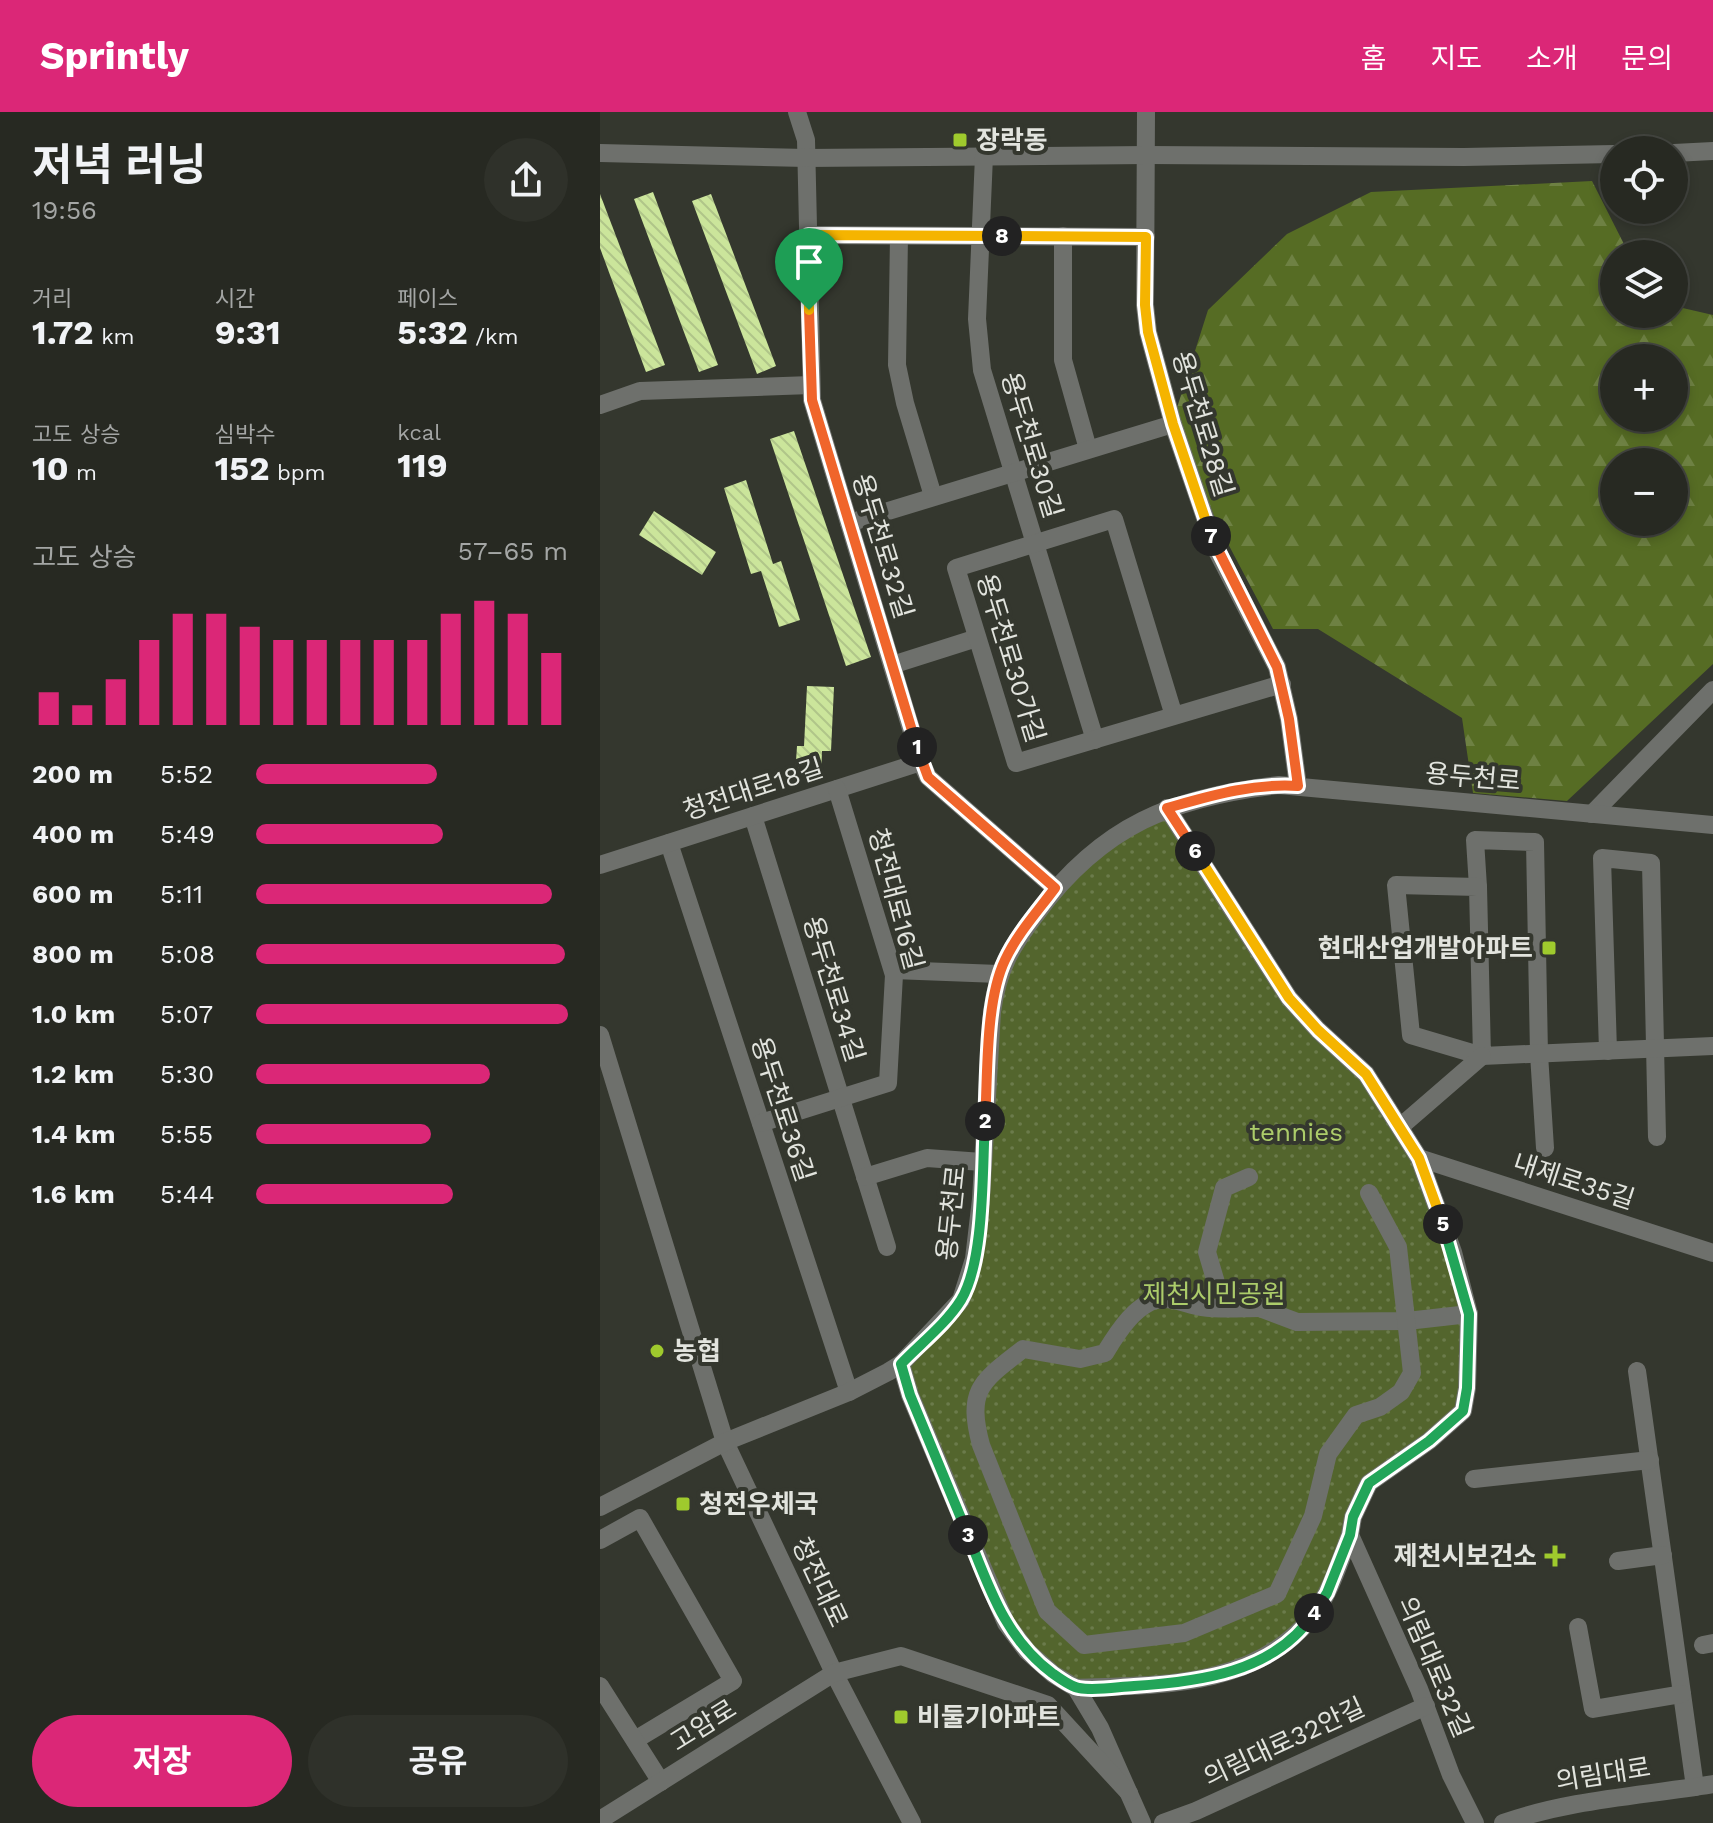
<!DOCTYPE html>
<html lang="ko">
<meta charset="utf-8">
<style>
:root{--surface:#272922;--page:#2f312a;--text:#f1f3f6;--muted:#a4a6a5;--line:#434540;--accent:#db2777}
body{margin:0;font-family:"Work Sans","Noto Sans KR",sans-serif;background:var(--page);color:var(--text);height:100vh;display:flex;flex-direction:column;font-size:30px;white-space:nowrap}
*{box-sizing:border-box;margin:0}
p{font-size:26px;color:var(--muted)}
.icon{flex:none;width:44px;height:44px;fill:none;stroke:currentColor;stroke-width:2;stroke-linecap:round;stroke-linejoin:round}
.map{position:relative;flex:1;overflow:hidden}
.details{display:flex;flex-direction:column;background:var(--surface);width:600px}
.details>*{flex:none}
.fabs{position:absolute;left:1000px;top:24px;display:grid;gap:16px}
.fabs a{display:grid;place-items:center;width:88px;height:88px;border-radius:50%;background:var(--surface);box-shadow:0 4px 12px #0003,0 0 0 2px var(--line);font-size:40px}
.pin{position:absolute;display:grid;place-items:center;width:68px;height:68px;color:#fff;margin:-82px -34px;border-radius:50% 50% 50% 0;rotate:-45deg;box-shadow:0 0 8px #0007}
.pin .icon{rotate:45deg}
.km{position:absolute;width:40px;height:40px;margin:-20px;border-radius:50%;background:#222;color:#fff;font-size:22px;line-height:40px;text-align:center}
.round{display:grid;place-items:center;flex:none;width:84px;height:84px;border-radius:42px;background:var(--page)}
.overview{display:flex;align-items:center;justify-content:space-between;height:136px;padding:0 32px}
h1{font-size:44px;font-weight:700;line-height:60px}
.figures{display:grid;grid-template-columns:repeat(3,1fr);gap:12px;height:136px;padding:8px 32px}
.figures div{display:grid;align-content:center}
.figures b{font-size:34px;font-weight:700}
.figures small{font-size:22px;font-weight:400}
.figures p{font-size:22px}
.chart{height:224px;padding:16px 32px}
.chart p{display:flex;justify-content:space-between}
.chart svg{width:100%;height:144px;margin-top:8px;stroke:var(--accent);stroke-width:6}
.primary-button{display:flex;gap:16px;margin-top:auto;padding:16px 32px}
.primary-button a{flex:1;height:92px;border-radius:48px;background:var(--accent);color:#fff;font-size:32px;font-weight:700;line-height:92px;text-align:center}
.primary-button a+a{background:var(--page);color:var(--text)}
ul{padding:0 32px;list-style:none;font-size:26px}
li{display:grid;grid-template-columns:128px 96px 1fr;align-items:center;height:60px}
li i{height:20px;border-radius:10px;background:var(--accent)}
header{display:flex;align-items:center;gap:48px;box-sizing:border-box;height:112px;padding:0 40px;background:var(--accent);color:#fff}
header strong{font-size:38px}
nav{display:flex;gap:44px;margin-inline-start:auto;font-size:28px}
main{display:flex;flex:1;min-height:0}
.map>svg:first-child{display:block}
.forest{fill:url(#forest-firs);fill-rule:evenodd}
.park{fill:url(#park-dots)}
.building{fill:url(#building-back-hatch)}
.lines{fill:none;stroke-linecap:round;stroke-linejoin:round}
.minor{stroke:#6e706c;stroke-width:18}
.split-1-casing{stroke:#fff;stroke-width:16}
.split-2-casing{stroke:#fff;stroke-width:16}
.split-3-casing{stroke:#fff;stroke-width:16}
.split-4-casing{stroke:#fff;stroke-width:16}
.split-5-casing{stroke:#fff;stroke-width:16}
.split-6-casing{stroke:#fff;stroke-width:16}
.split-7-casing{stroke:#fff;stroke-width:16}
.split-8-casing{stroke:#fff;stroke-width:16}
.split-9-casing{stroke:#fff;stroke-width:16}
.split-1{stroke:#f0652b;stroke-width:10}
.split-2{stroke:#f0652b;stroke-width:10}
.split-3{stroke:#22a559;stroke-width:10}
.split-4{stroke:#22a559;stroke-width:10}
.split-5{stroke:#22a559;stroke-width:10}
.split-6{stroke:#f5b400;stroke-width:10}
.split-7{stroke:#f0652b;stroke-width:10}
.split-8{stroke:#f5b400;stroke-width:10}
.split-9{stroke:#f5b400;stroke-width:10}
.poi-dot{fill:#9fca2d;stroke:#34372e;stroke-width:3}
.labels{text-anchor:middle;stroke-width:8;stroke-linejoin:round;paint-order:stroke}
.poi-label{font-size:26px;font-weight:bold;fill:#e2e4de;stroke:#34372e;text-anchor:start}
.street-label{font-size:26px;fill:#e2e4de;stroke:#34372e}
.park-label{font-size:26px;fill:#accc6a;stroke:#34372e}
</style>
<header>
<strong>Sprintly</strong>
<nav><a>홈</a><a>지도</a><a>소개</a><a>문의</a></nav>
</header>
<main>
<section class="details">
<div class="overview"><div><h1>저녁 러닝</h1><p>19:56</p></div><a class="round"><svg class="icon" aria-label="share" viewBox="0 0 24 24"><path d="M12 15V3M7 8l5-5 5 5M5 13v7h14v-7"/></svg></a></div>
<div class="figures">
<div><p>거리</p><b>1.72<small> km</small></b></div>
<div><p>시간</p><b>9:31</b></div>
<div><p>페이스</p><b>5:32<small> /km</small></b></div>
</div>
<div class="figures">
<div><p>고도 상승</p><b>10<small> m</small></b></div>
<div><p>심박수</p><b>152<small> bpm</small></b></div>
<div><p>kcal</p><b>119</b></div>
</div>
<div class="chart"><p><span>고도 상승</span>57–65 m</p>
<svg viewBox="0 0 160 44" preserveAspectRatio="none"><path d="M5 44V34M15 44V38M25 44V30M35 44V18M45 44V10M55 44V10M65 44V14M75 44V18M85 44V18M95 44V18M105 44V18M115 44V18M125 44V10M135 44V6M145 44V10M155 44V22"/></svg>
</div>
<ul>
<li><b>200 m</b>5:52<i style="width:58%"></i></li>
<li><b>400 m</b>5:49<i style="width:60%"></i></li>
<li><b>600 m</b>5:11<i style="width:95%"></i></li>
<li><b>800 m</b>5:08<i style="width:99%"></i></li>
<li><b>1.0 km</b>5:07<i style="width:100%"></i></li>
<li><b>1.2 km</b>5:30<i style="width:75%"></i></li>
<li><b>1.4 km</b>5:55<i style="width:56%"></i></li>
<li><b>1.6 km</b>5:44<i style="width:63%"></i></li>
</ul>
<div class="primary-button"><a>저장</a><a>공유</a></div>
</section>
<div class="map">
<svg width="1113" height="1711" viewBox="0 0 1113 1711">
<defs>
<pattern id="forest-firs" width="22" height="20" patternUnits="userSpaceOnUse" patternTransform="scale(2)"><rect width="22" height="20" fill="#566c24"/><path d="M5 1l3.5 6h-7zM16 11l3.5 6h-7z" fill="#6e8143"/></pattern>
<pattern id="park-dots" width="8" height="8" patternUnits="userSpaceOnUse" patternTransform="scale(2)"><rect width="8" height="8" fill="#53652d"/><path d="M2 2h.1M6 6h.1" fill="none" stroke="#6b7b4b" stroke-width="1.8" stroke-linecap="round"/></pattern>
<pattern id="building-back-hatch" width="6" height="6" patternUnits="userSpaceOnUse" patternTransform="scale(2)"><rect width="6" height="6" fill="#cbe59b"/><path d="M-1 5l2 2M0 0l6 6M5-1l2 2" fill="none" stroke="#b0c589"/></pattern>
</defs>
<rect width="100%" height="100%" fill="#34372e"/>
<path class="forest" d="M992,69L1029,142H1014V202H1074V194L1113,203V552L967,689L873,681L862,606L718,517H673L616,409L575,302L608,198L687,122L771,80ZM1014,246H1074V306H1014ZM1014,350H1074V410H1014Z"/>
<polygon class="park" points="567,703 642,822 766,962 819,1046 863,1203 859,1275 854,1298 762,1371 724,1474 707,1500 677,1529 646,1546 608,1559 570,1565 476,1569 432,1535 402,1491 308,1254 365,1188 397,902 408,854 461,779 511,735"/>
<g class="building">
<polygon points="53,80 118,253 99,260 34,87"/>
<polygon points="0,82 65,253 46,260 0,136"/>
<polygon points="111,82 176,254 157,262 92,89"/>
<polygon points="194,319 271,545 246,554 170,327"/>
<polygon points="146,368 173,452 181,449 200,508 179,515 161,459 151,462 124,376"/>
<polygon points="54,399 116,440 102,463 39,423"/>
<polygon points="207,574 234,575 231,639 222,639 221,666 195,665 197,634 204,634"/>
</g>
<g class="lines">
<g class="minor">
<polyline points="197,0 206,28 212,288 321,650 328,665 455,776"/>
<polyline points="546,0 545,193 548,220 573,312 615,435 677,555 689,607 698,674"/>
<polyline points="0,41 206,46 547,43 864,45 1014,42"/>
<polyline points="1074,41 1113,39"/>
<polyline points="384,44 377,207 382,258 495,628"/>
<polyline points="208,123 546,125"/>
<polyline points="299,124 297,253 305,291 333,384"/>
<polyline points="463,124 463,248 488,337"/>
<polyline points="0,293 40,279 211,273"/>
<polyline points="249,411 573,312"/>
<polyline points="292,553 377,526"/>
<polyline points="574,604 514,407 356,456 416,651 682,572"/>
<polyline points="567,696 689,886 718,918 766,962 819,1046 853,1140 869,1202 867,1276 863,1299 829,1329 769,1371 753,1405 750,1423 819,1577 851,1663 875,1711"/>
<polyline points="992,702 1113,578"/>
<polyline points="153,704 287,1135"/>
<polyline points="69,731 249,1280"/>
<polyline points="0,753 321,650"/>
<polyline points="878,775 875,728 935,730 939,942 945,1036"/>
<polyline points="293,858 399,862"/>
<polyline points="0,923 125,1330 234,1561 312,1711"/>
<polyline points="1008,939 1002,746 1051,751 1057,1025"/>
<polyline points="882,944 878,775 796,773 811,923 882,944 1113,934"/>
<polyline points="161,1011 288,971 294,863 237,677"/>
<polyline points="800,1015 882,944"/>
<polyline points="819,1046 1113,1141"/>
<polyline points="265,1065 327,1046 382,1050"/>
<polyline points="649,1065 624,1076 607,1140 617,1174 660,1196 697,1210 807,1209 869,1202"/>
<path d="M660,1196C641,1196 620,1198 602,1195C589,1193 577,1187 564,1187C538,1187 517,1221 505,1241L480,1247L423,1237C382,1269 366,1277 381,1333L447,1499L484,1533L584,1521L677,1482L713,1404L728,1342L756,1303L780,1295L801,1280L812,1261L798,1135L769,1081"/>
<polyline points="301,1252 310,1283 406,1511 427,1539 453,1562 476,1576 500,1616 542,1711"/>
<polyline points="1037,1259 1095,1675"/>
<polyline points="874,1367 1050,1348"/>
<path d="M0,1395L125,1330L249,1280L288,1260L301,1252L361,1188L374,1147L381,1087L392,900C398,856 411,835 437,801C502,713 573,685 679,673L1113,713"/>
<polyline points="0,1428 40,1406 133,1569 35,1628"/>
<polyline points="1018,1449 1063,1443"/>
<polyline points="978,1515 993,1597 1082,1582"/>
<polyline points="1103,1533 1113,1531"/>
<polyline points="0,1574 61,1670"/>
<path d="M476,1576C558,1573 654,1576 711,1506C730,1482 739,1451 750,1423"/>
<polyline points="0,1708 234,1561 301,1544 448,1593 529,1681"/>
<polyline points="563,1711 596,1699 826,1594"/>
<path d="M903,1711C972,1687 1042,1684 1113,1672"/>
</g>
</g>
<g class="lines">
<g class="split-1-casing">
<polyline id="split-1" points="209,198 212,288 317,635"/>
</g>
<g class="split-2-casing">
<path id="split-2" d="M317,635L328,665L455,776C438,799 417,822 405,848C385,890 388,963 385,1009"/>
</g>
<g class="split-3-casing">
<path id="split-3" d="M368,1423L310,1283L301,1252C320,1232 346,1212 361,1188C385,1148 382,1058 385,1009"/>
</g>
<g class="split-4-casing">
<path id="split-4" d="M368,1423C389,1475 405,1526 452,1561C459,1566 471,1575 479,1576C495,1579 517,1575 534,1574C597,1570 675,1561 714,1501"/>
</g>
<g class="split-5-casing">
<polyline id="split-5" points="714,1501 727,1481 750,1423 753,1405 769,1371 829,1329 863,1299 867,1276 869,1202 843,1112"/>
</g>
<g class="split-6-casing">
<polyline id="split-6" points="595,739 689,886 718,918 766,962 819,1046 843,1112"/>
</g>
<g class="split-7-casing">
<path id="split-7" d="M595,739L567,696C610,684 652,671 698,674L689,607L677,555L611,424"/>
</g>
<g class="split-8-casing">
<polyline id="split-8" points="402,124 546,125 545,193 548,220 573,312 611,424"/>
</g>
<g class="split-9-casing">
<polyline id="split-9" points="209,198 208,123 402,124"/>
</g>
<use href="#split-1" class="split-1"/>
<use href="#split-2" class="split-2"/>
<use href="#split-3" class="split-3"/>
<use href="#split-4" class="split-4"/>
<use href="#split-5" class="split-5"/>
<use href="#split-6" class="split-6"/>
<use href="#split-7" class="split-7"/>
<use href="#split-8" class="split-8"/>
<use href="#split-9" class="split-9"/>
</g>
<g class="poi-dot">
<rect x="352" y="20" width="16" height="16" rx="4"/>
<rect x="941" y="828" width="16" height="16" rx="4"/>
<circle cx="57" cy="1239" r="8"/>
<rect x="75" y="1384" width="16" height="16" rx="4"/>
<path d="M951 1432h8v8h8v8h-8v8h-8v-8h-8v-8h8z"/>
<rect x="293" y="1597" width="16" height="16" rx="4"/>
</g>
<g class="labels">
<g class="poi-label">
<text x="376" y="37">장락동</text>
<text x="933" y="845" text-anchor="end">현대산업개발아파트</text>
<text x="73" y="1248">농협</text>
<text x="99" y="1401">청전우체국</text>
<text x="937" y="1453" text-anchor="end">제천시보건소</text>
<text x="317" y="1614">비둘기아파트</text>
</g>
<g class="street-label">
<text transform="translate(603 312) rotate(73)" y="9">용두천로28길</text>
<text transform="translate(432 333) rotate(73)" y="9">용두천로30길</text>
<text transform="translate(283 434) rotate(73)" y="9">용두천로32길</text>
<text transform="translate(411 546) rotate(73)" y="9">용두천로30가길</text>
<text transform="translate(873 665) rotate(5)" y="9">용두천로</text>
<text transform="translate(153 677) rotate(-18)" y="9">청전대로18길</text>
<text transform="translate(296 787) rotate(75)" y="9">청전대로16길</text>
<text transform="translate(234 877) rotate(73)" y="9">용두천로34길</text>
<text transform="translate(183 997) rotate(72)" y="9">용두천로36길</text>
<text transform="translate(974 1069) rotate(18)" y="9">내제로35길</text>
<text transform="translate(351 1101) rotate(-84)" y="9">용두천로</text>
<text transform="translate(220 1470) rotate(65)" y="9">청전대로</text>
<text transform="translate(835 1555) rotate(67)" y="9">의림대로32길</text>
<text transform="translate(103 1613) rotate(-32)" y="9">고암로</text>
<text transform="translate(684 1630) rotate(-25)" y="9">의림대로32안길</text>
<text transform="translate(1003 1662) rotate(-9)" y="9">의림대로</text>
</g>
<g class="park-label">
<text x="696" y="1029">tennies</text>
<text x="614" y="1191">제천시민공원</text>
</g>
</g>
</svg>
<div class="fabs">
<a><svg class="icon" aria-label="locate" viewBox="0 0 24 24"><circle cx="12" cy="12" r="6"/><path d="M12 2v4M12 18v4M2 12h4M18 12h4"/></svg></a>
<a><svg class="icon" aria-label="layers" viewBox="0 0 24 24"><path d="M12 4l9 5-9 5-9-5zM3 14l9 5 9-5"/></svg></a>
<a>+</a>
<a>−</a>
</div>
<div class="pin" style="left:209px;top:198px;background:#1e9e55"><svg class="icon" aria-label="arrive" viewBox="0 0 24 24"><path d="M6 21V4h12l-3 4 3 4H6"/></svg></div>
<b class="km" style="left:317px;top:635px">1</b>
<b class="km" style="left:385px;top:1009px">2</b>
<b class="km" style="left:368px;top:1423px">3</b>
<b class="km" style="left:714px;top:1501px">4</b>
<b class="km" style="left:843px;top:1112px">5</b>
<b class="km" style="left:595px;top:739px">6</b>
<b class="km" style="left:611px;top:424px">7</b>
<b class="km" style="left:402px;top:124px">8</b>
</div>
</main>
